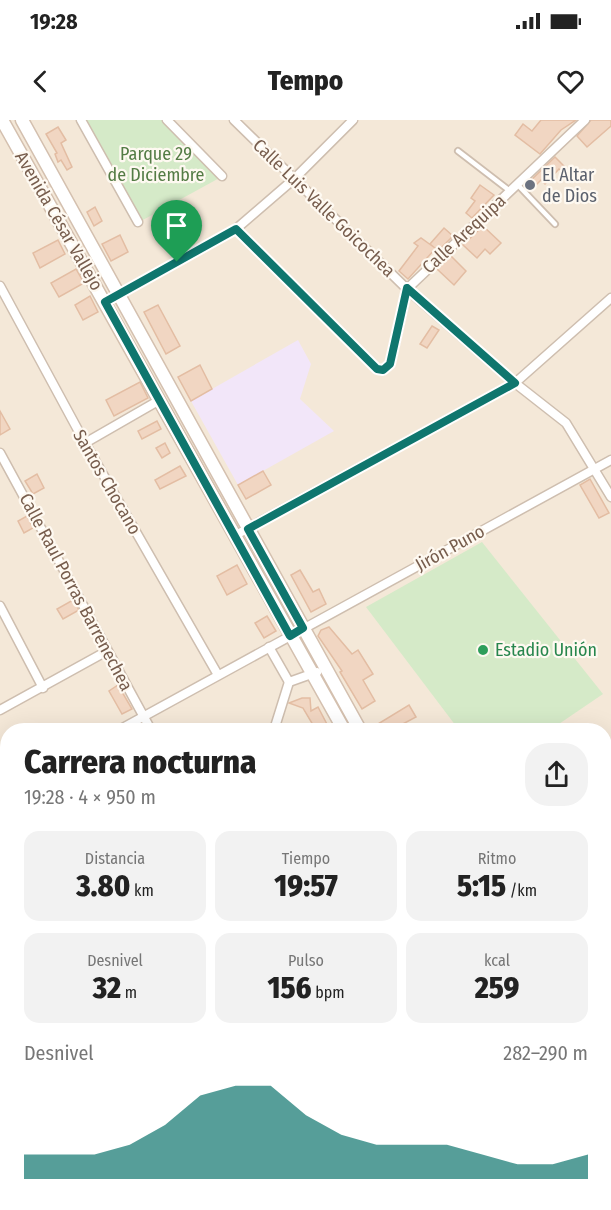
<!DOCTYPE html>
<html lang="es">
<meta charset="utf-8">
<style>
:root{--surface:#fff;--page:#f2f2f2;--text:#222;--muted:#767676;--accent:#0f766e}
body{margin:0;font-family:"Fira Sans Condensed",sans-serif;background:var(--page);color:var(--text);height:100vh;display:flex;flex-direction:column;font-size:22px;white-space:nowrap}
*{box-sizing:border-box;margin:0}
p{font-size:20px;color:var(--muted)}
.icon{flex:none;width:33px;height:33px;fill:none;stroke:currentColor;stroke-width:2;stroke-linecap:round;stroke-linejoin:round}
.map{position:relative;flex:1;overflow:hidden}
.side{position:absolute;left:0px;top:603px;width:612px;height:488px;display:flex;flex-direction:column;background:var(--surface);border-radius:24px 24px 0 0;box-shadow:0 6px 24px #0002}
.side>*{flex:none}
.pin{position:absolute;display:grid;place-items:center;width:51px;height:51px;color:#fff;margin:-62px -26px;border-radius:50% 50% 50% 0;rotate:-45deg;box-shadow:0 0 6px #0007}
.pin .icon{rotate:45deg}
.round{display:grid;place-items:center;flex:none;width:63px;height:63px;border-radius:24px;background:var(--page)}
.overview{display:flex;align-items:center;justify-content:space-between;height:102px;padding:0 24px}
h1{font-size:33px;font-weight:800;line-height:45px}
.figures{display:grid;grid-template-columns:repeat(3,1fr);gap:9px;height:102px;padding:6px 24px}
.figures div{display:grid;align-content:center;border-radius:15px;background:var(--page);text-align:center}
.figures b{font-size:30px;font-weight:800}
.figures small{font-size:16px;font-weight:400}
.figures p{font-size:16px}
.chart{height:168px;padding:12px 24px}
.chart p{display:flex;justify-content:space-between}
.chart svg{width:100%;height:108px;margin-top:6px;fill:var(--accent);opacity:.7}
.status{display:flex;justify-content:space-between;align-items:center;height:42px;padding:0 30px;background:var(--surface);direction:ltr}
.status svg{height:16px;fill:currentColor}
header{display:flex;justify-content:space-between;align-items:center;height:78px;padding:0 24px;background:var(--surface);font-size:27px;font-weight:800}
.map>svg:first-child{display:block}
.residential{fill:#f4e8d8;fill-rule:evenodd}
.education{fill:#f2e6f9}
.green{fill:#d5eac8}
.building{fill:#f1d6c2;stroke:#e3bda3;stroke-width:1.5}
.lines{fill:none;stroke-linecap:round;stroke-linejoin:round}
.lane-casing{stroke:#cebeaf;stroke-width:8}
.street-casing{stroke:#cebeaf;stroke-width:11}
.secondary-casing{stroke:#d4c0af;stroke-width:15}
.primary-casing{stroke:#d9d2cd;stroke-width:16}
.lane{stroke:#fff;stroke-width:4.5}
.street{stroke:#fff;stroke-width:8}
.secondary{stroke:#fff;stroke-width:12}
.primary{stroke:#f8dba5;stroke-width:14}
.route-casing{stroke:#fff;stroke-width:12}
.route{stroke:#0f766e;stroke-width:8}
.worship-dot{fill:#6b7280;stroke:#fef9f1;stroke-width:2}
.leisure-dot{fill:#2e9e5b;stroke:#fef9f1;stroke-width:2}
.labels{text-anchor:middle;stroke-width:4.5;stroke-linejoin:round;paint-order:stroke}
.park-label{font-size:18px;fill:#547c45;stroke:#fef9f1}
.worship-label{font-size:18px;fill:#5b616d;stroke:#fef9f1;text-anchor:start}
.street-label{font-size:18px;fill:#775d4d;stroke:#fef9f1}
.leisure-label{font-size:18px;fill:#27864d;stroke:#fef9f1;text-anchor:start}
</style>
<div class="status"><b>19:28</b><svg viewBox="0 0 49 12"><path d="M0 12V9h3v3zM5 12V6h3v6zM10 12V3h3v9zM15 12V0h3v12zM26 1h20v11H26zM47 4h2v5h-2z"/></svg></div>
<header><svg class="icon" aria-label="back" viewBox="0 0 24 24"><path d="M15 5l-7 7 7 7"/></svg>Tempo<svg class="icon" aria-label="heart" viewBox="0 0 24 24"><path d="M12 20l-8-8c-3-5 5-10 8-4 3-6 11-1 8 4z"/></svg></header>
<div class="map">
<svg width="611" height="1090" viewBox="0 0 611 1090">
<rect width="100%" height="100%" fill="#fcf5ea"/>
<path class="residential" d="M0,0H611V1090H0ZM8,610H604V1083H8Z"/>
<polygon class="education" points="298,220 311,244 300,279 334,311 238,365 191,281"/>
<g class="green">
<polygon points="86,0 168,0 223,56 141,101"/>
<polygon points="482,422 603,574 550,610 459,610 366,487"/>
<polygon points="611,847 611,903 605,907 605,850"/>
</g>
<g class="building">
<polygon points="541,0 576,0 561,10 540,34 515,15 523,4 532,11"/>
<polygon points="591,0 611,0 611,6 587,27 577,16"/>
<polygon points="58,7 66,20 61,23 72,47 67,50 61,40 58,42 55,34 57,33 46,14"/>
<polygon points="555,37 566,48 563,52 559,49 545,64 541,60 531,70 526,65"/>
<polygon points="480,65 494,75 472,98 466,93 475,81 471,78"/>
<polygon points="95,87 102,101 94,106 87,92"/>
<polygon points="483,106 501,123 490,134 485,129 477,138 463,125"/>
<polygon points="444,108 453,116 438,131 436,128 408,159 399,151 418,126 414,123 421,118 435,128 430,124"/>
<polygon points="120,115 128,132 111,141 102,124"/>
<polygon points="58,120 65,134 40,148 33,133"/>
<polygon points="451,136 466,151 454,165 437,149"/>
<polygon points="76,149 84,163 59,177 51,163"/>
<polygon points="90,176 98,192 83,200 75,185"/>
<polygon points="158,185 180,226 166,234 144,192"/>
<polygon points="432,206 439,210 427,228 420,224"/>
<polygon points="200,245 212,269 191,281 178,257"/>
<polygon points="140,262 148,278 114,296 106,280"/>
<polygon points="0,291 10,309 0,315"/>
<polygon points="157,301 161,309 142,319 138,311"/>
<polygon points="165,323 170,333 162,338 156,328"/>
<polygon points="180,346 186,356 160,369 155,360"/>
<polygon points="263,351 271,365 246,379 238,365"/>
<polygon points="37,354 44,368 33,374 25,361"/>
<polygon points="590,359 609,393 599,398 580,365"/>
<polygon points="27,396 33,408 24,413 18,401"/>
<polygon points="237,445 247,464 227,475 217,456"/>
<polygon points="300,450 313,472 319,469 326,484 311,492 291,455"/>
<polygon points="73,480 79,490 63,499 57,489"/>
<polygon points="267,496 276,511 264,518 255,503"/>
<polygon points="329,507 352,534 358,530 373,554 363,560 375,581 362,589 340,552 342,551 318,516 321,510"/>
<polygon points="118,565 132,589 122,594 109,571"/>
<polygon points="302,578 310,578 311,591 318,587 330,610 316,610 303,588 289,583"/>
<polygon points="409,585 416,597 399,606 402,610 368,610"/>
</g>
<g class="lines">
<g class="lane-casing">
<g id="lane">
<polyline points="458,31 510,71"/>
<polyline points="517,64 555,104"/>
</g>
</g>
<g class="street-casing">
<g id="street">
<polyline points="81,0 138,102"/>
<polyline points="167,0 222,56"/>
<polyline points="234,0 407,169 515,263 566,303 611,377"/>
<polyline points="236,109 377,249 383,250 390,244 407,169 585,0"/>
<polyline points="0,166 85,323 218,555"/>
<polyline points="105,182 236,109 294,59 353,0"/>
<polyline points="85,323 158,281"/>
<polyline points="0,333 151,610"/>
<polyline points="234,416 515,263 611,178"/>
<polyline points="0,486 43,568"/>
<polyline points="269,527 289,562"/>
<polyline points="289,562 317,552"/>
<polyline points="0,590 107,531"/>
<polyline points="119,610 611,340"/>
<polyline points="274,610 289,562"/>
<polyline points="604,660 611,656"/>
<polyline points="0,690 8,683"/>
<polyline points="0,717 8,724"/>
<polyline points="604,775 611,772"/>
<polyline points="604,795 611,807"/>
<polyline points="0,825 8,832"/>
<polyline points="604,917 611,914"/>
<polyline points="255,1083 261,1090"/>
<polyline points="446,1083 453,1090"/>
<polyline points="0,1087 6,1090"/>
<polyline points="130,1090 131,1083"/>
<polyline points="286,1090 293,1083"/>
<polyline points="393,1090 400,1083"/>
<polyline points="506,1090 513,1083"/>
</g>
</g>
<g class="secondary-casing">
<g id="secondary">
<polyline points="2,0 344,610"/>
<polyline points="22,0 360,610"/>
<polyline points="604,1033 611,1044"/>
<polyline points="604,1069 611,1081"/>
</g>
</g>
<g class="primary-casing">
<g id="primary">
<polyline points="0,940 8,947"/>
<polyline points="0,967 8,975"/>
<polyline points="112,1083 119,1090"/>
<polyline points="139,1083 146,1090"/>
</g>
</g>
<use href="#lane" class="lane"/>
<use href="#street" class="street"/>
<use href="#secondary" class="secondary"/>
<use href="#primary" class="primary"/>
</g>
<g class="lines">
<g class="route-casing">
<polygon id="route" points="236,109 377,249 383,250 390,244 407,168 515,263 248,409 303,508 290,516 105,182"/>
</g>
<use href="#route" class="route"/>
</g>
<circle class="worship-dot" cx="530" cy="65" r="6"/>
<circle class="leisure-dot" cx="483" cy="530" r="6"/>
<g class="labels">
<g class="park-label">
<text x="156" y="40">Parque 29<tspan x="156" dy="21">de Diciembre</tspan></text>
</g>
<g class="worship-label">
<text x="542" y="61">El Altar<tspan x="542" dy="21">de Dios</tspan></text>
</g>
<g class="street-label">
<text transform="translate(324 88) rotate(44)" y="6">Calle Luis Valle Goicochea</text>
<text transform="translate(59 101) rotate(60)" y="6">Avenida César Vallejo</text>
<text transform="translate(464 114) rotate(-43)" y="6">Calle Arequipa</text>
<text transform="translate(107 362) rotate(60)" y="6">Santos Chocano</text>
<text transform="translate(450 428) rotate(-29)" y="6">Jirón Puno</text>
<text transform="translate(76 472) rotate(62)" y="6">Calle Raul Porras Barrenechea</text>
</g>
<g class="leisure-label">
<text x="495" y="536">Estadio Unión</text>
</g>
</g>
</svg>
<div class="pin" style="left:177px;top:142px;background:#1e9e55"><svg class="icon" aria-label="arrive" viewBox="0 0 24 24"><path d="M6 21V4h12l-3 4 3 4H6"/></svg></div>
<section class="side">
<div class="overview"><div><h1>Carrera nocturna</h1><p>19:28 · 4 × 950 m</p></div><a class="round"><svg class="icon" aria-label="share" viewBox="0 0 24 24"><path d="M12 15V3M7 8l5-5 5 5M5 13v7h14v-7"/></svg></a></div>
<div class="figures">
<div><p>Distancia</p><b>3.80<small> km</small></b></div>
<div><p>Tiempo</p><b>19:57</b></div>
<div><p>Ritmo</p><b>5:15<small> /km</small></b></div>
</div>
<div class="figures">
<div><p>Desnivel</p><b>32<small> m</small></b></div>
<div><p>Pulso</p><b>156<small> bpm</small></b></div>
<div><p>kcal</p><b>259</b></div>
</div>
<div class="chart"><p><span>Desnivel</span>282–290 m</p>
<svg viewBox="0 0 160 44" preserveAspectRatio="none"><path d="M0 44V34L10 34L20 34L30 30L40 22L50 10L60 6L70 6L80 18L90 26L100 30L110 30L120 30L130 34L140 38L150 38L160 34V44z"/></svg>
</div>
</section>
</div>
